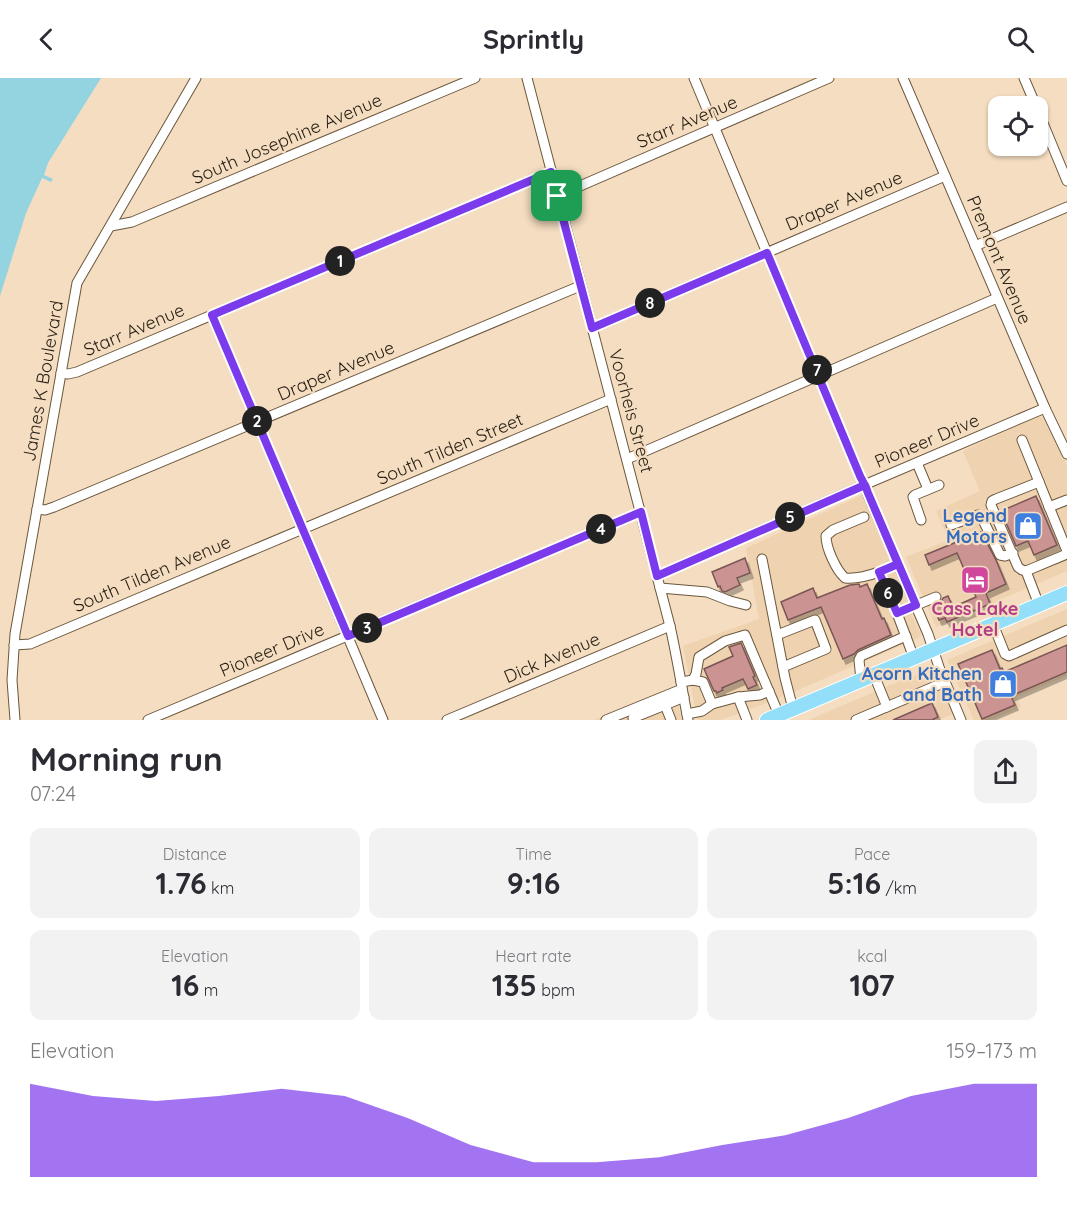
<!DOCTYPE html>
<meta charset="utf-8">
<style>
:root{--surface:#fff;--page:#f2f2f3;--text:#2b2b33;--muted:#7c7c81;--accent:#7c3aed}
body{margin:0;font-family:Quicksand,sans-serif;background:var(--page);color:var(--text);height:100vh;display:flex;flex-direction:column;font-size:22px;white-space:nowrap}
*{box-sizing:border-box;margin:0}
p{font-size:20px;color:var(--muted)}
.icon{flex:none;width:33px;height:33px;fill:none;stroke:currentColor;stroke-width:2;stroke-linecap:round;stroke-linejoin:round}
.map{position:relative;height:642px;overflow:hidden}
.details{display:flex;flex-direction:column;background:var(--surface);flex:1}
.details>*{flex:none}
.buttons{position:absolute;left:988px;top:18px;display:grid;gap:12px}
.buttons a{display:grid;place-items:center;width:60px;height:60px;border-radius:12px;background:var(--surface);box-shadow:0 2px 4px #0004;font-size:30px}
.pin{position:absolute;display:grid;place-items:center;width:51px;height:51px;color:#fff;margin:-26px;border-radius:12px;box-shadow:0 3px 9px #0006}
.km{position:absolute;width:30px;height:30px;margin:-15px;border-radius:50%;background:#222;color:#fff;font-size:16px;line-height:30px;text-align:center}
.round{display:grid;place-items:center;flex:none;width:63px;height:63px;border-radius:12px;background:var(--page)}
.summary{display:flex;align-items:center;justify-content:space-between;height:102px;padding:0 30px}
h1{font-size:33px;font-weight:800;line-height:45px}
.metrics{display:grid;grid-template-columns:repeat(3,1fr);gap:9px;height:102px;padding:6px 30px}
.metrics div{display:grid;align-content:center;border-radius:12px;background:var(--page);text-align:center}
.metrics b{font-size:30px;font-weight:800}
.metrics small{font-size:16px;font-weight:400}
.metrics p{font-size:16px}
.chart{height:168px;padding:12px 30px}
.chart p{display:flex;justify-content:space-between}
.chart svg{width:100%;height:108px;margin-top:6px;fill:var(--accent);opacity:.7}
header{display:flex;justify-content:space-between;align-items:center;height:78px;padding:0 30px;background:var(--surface);font-size:27px;font-weight:800}
.map>svg:first-child{display:block}
.built{fill:#efd2af}
.water{fill:#94d4e1}
.building{fill:#cb9391;stroke:#795655;stroke-width:1.5;filter:url(#shadow)}
.lines{fill:none;stroke-linecap:round;stroke-linejoin:round}
.minor-casing{stroke:#6b573d;stroke-width:11}
.highway-casing{stroke:#fff;stroke-width:16}
.minor{stroke:#fff;stroke-width:9}
.highway{stroke:#93dff9;stroke-width:14}
.route-casing{stroke:#fff;stroke-width:12}
.route{stroke:#7c3aed;stroke-width:8}
.labels{text-anchor:middle;stroke-width:4.5;stroke-linejoin:round;paint-order:stroke}
.street-label{font-size:18px;fill:#281f15;stroke:#f4ddc0}
.shop-label{font-size:18px;font-weight:bold;fill:#366cbe;stroke:#f4ddc0;text-anchor:end}
.hotel-label{font-size:18px;font-weight:bold;fill:#b23c85;stroke:#f4ddc0}
</style>
<header><svg class="icon" aria-label="back" viewBox="0 0 24 24"><path d="M15 5l-7 7 7 7"/></svg>Sprintly<svg class="icon" aria-label="search" viewBox="0 0 24 24"><circle cx="10" cy="10" r="6"/><path d="M15 15l6 6"/></svg></header>
<div class="map">
<svg width="1067" height="642" viewBox="0 0 1067 642">
<defs>
<filter id="shadow"><feDropShadow dx="3" dy="5" stdDeviation="0" flood-color="#0004"/></filter>
</defs>
<rect width="100%" height="100%" fill="#f4ddc0"/>
<g class="built">
<polygon points="1036,339 1043,339 1048,343 1067,388 1067,493 936,549 906,479 949,462 936,433 980,413 963,373"/>
<polygon points="862,417 921,558 916,561 775,622 720,642 699,642 697,640 683,568 759,541 746,470"/>
<polygon points="1067,531 1067,598 1016,619 1021,629 990,642 974,642 947,582"/>
<polygon points="932,591 934,594 953,636 938,642 809,642 888,608"/>
<polygon points="673,609 682,642 595,642"/>
</g>
<polygon class="water" points="0,0 101,0 48,85 44,97 53,101 51,104 42,100 26,135 0,218"/>
<g class="building">
<polygon points="1036,418 1057,467 1034,477 1028,463 1016,468 1001,433"/>
<polygon points="981,454 996,482 1006,506 986,515 990,526 947,544 945,540 939,542 933,528 941,524 943,520 948,518 953,529 976,519 957,475 929,487 925,477"/>
<polygon points="745,480 750,495 737,500 740,507 725,514 722,513 720,508 718,509 712,494"/>
<polygon points="859,506 860,509 867,506 882,541 884,540 891,557 858,572 854,576 843,581 821,529 788,542 781,524 813,510 817,520 850,507"/>
<polygon points="741,565 755,598 753,599 757,607 748,611 743,601 722,610 723,612 717,615 716,613 714,613 704,591 733,578 729,569"/>
<polygon points="1067,567 1067,594 1011,618 1015,627 982,641 958,586 992,572 1000,591 1002,590 1004,594"/>
<polygon points="932,625 938,639 932,642 893,642"/>
</g>
<g class="lines">
<g class="minor-casing">
<g id="minor">
<path d="M527,0L670,548C677,579 682,611 688,642"/>
<polyline points="694,0 860,398 928,556 939,589 961,642"/>
<polyline points="903,0 1045,330 1067,376"/>
<polyline points="1024,0 1036,28"/>
<polyline points="1038,33 1067,103"/>
<polyline points="557,118 829,0"/>
<polyline points="111,148 132,144 475,0"/>
<polyline points="975,168 1067,129"/>
<polyline points="212,237 383,642"/>
<polyline points="592,250 945,98"/>
<polyline points="61,295 68,296 77,294 551,94"/>
<polyline points="1022,362 1067,473"/>
<polyline points="627,381 997,220"/>
<polyline points="917,385 928,411"/>
<polyline points="1049,429 1067,422"/>
<polyline points="37,431 45,432 54,429 580,208"/>
<path d="M864,439L833,452L826,458C826,470 836,492 845,500C857,501 868,498 879,494"/>
<polyline points="921,442 913,419 915,417 939,407"/>
<polyline points="951,447 978,437 983,442 1000,477 1005,478 1013,475"/>
<polyline points="762,481 785,600 793,631"/>
<polyline points="898,486 879,494 897,535 914,580"/>
<polyline points="1026,493 1022,492 1018,489 991,427 992,423 996,421 1039,404"/>
<polyline points="657,498 857,410 1045,330"/>
<polyline points="660,510 707,514 730,523 746,527"/>
<polyline points="1039,527 1026,493 1067,476"/>
<polyline points="897,535 936,519"/>
<polyline points="993,546 1005,576 1009,578 1067,552"/>
<polyline points="777,557 815,542 826,571 783,589"/>
<polyline points="14,567 30,566 611,321"/>
<polyline points="874,597 887,629"/>
<polyline points="693,602 703,604 712,626 738,619 747,642"/>
<polyline points="861,602 859,582 861,578 906,558"/>
<polyline points="681,604 693,602 696,596 699,579 725,563 745,557 779,637"/>
<polyline points="738,619 760,617 769,613"/>
<polyline points="687,636 702,633 712,626"/>
<polyline points="633,640 665,627"/>
<polyline points="15,642 12,602 15,556 77,205 196,0"/>
<polyline points="148,642 641,434"/>
<polyline points="447,642 670,548"/>
<polyline points="606,642 682,611"/>
<polyline points="671,642 665,627 684,619"/>
<polyline points="856,642 945,604"/>
</g>
</g>
<g class="highway-casing">
<polyline id="highway" points="767,642 1067,515"/>
</g>
<use href="#minor" class="minor"/>
<use href="#highway" class="highway"/>
</g>
<g class="lines">
<g class="route-casing">
<path id="route" d="M557,118L551,94L212,237L348,558L641,434L657,498L865,407L868,415L916,527L897,535L879,494L898,486L868,415C866,409 863,404 860,398L767,175L592,250L557,118"/>
</g>
<use href="#route" class="route"/>
</g>
<defs>
<g id="shop-square" transform="scale(1.5)"><rect x="-9" y="-9" width="18" height="18" rx="4" fill="#3f7fe0" stroke="#f4ddc0"/><path d="M-5-2.5h2.3a2.7 3.5 0 0 1 5.4 0H5L5.5 6h-11ZM-1.5-2.5h3a1.5 2.3 0 0 0-3 0Z" fill="#fff"/></g>
<g id="hotel-square" transform="scale(1.5)"><rect x="-9" y="-9" width="18" height="18" rx="4" fill="#d1479c" stroke="#f4ddc0"/><path d="M-6-4.5h1.5V1H6V5H4.5V3h-9V5H-6ZM-4 0a1.8 1.8 0 1 1 3.6 0ZM.5 0V-2.5h3Q6-2.5 6 0Z" fill="#fff"/></g>
</defs>
<g fill-rule="evenodd">
<use href="#shop-square" x="1028" y="448"/>
<use href="#hotel-square" x="975" y="502"/>
<use href="#shop-square" x="1003" y="606"/>
</g>
<g class="labels">
<g class="street-label">
<text transform="translate(687 44) rotate(-23)" y="6">Starr Avenue</text>
<text transform="translate(287 61) rotate(-23)" y="6">South Josephine Avenue</text>
<text transform="translate(844 123) rotate(-23)" y="6">Draper Avenue</text>
<text transform="translate(999 182) rotate(67)" y="6">Premont Avenue</text>
<text transform="translate(134 252) rotate(-23)" y="6">Starr Avenue</text>
<text transform="translate(336 293) rotate(-23)" y="6">Draper Avenue</text>
<text transform="translate(43 303) rotate(-80)" y="6">James K Boulevard</text>
<text transform="translate(631 333) rotate(75)" y="6">Voorheis Street</text>
<text transform="translate(927 363) rotate(-23)" y="6">Pioneer Drive</text>
<text transform="translate(450 371) rotate(-23)" y="6">South Tilden Street</text>
<text transform="translate(152 496) rotate(-23)" y="6">South Tilden Avenue</text>
<text transform="translate(272 572) rotate(-23)" y="6">Pioneer Drive</text>
<text transform="translate(552 580) rotate(-23)" y="6">Dick Avenue</text>
</g>
<g class="shop-label">
<text x="1007" y="444">Legend<tspan x="1007" dy="21">Motors</tspan></text>
<text x="982" y="602">Acorn Kitchen<tspan x="982" dy="21">and Bath</tspan></text>
</g>
<g class="hotel-label">
<text x="975" y="537">Cass Lake<tspan x="975" dy="21">Hotel</tspan></text>
</g>
</g>
</svg>
<div class="buttons">
<a><svg class="icon" aria-label="locate" viewBox="0 0 24 24"><circle cx="12" cy="12" r="6"/><path d="M12 2v4M12 18v4M2 12h4M18 12h4"/></svg></a>
</div>
<div class="pin" style="left:557px;top:118px;background:#1e9e55"><svg class="icon" aria-label="arrive" viewBox="0 0 24 24"><path d="M6 21V4h12l-3 4 3 4H6"/></svg></div>
<b class="km" style="left:340px;top:183px">1</b>
<b class="km" style="left:257px;top:343px">2</b>
<b class="km" style="left:367px;top:550px">3</b>
<b class="km" style="left:601px;top:451px">4</b>
<b class="km" style="left:790px;top:439px">5</b>
<b class="km" style="left:888px;top:515px">6</b>
<b class="km" style="left:817px;top:292px">7</b>
<b class="km" style="left:650px;top:225px">8</b>
</div>
<section class="details">
<div class="summary"><div><h1>Morning run</h1><p>07:24</p></div><a class="round"><svg class="icon" aria-label="share" viewBox="0 0 24 24"><path d="M12 15V3M7 8l5-5 5 5M5 13v7h14v-7"/></svg></a></div>
<div class="metrics">
<div><p>Distance</p><b>1.76<small> km</small></b></div>
<div><p>Time</p><b>9:16</b></div>
<div><p>Pace</p><b>5:16<small> /km</small></b></div>
</div>
<div class="metrics">
<div><p>Elevation</p><b>16<small> m</small></b></div>
<div><p>Heart rate</p><b>135<small> bpm</small></b></div>
<div><p>kcal</p><b>107</b></div>
</div>
<div class="chart"><p><span>Elevation</span>159–173 m</p>
<svg viewBox="0 0 160 44" preserveAspectRatio="none"><path d="M0 44V6L10 11L20 13L30 11L40 8L50 11L60 20L70 31L80 38L90 38L100 36L110 31L120 27L130 20L140 11L150 6L160 6V44z"/></svg>
</div>
</section>
